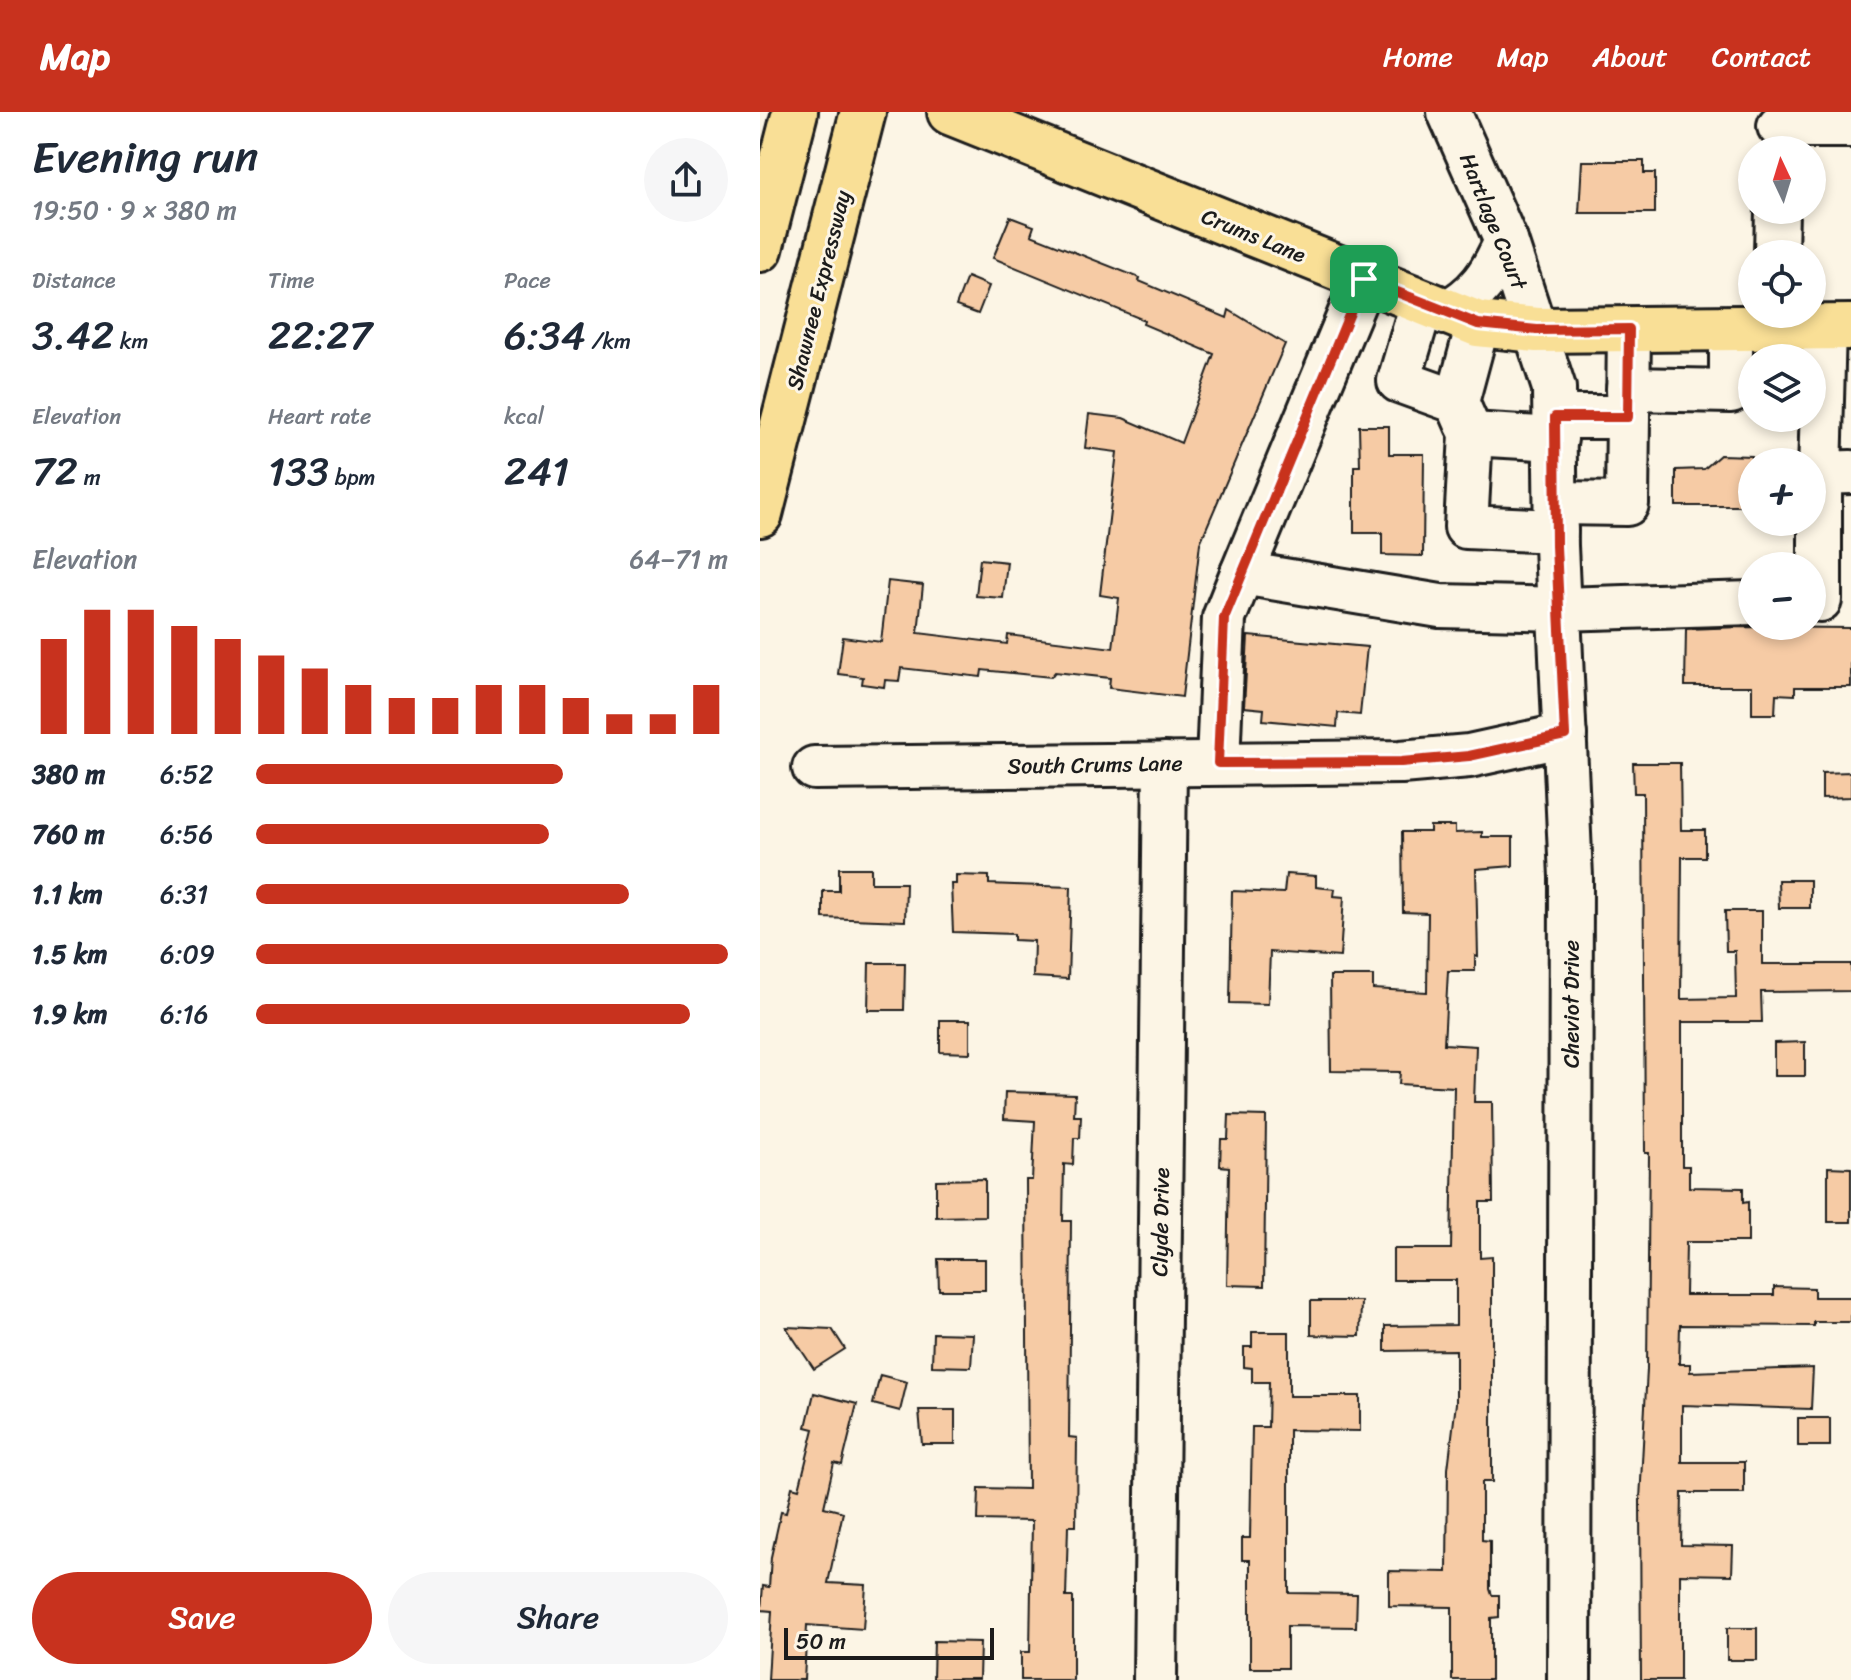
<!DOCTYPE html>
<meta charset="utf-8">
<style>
:root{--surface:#fff;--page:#f6f6f7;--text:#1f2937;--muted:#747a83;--accent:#c8321e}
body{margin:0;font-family:Sriracha,sans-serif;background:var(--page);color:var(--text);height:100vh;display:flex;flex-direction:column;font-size:30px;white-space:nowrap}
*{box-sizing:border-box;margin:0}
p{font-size:26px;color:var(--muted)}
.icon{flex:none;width:44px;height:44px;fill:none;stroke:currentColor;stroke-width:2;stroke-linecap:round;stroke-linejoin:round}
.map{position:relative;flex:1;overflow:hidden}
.sheet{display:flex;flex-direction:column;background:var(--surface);width:760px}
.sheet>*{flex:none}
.needle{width:52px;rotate:356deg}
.buttons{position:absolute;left:978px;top:24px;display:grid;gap:16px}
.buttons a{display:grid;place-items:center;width:88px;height:88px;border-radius:50%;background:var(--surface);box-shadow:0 4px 12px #0003;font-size:40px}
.scale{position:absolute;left:24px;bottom:20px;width:210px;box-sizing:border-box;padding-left:8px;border:4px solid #1c1c1c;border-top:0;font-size:22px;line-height:28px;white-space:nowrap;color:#1c1c1c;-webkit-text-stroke:6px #fcf5e5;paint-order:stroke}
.pin{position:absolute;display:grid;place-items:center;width:68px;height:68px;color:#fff;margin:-34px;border-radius:16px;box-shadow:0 4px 12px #0006}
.round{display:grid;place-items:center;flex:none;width:84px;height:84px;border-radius:42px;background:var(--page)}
.summary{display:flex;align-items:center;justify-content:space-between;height:136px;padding:0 32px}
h1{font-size:44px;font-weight:600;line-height:60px}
.metrics{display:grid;grid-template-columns:repeat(3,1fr);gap:12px;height:136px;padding:8px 32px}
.metrics div{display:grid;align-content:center}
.metrics b{font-size:40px;font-weight:600}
.metrics small{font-size:22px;font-weight:400}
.metrics p{font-size:22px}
.chart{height:224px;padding:16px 32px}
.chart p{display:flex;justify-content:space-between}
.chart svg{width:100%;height:144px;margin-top:8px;stroke:var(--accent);stroke-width:6}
.button{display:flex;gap:16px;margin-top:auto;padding:16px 32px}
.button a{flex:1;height:92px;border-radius:48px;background:var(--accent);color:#fff;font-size:32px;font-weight:600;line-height:92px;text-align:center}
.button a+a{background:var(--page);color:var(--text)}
ul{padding:0 32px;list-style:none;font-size:26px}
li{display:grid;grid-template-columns:128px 96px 1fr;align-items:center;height:60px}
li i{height:20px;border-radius:10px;background:var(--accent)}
header{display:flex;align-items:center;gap:48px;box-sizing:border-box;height:112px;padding:0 40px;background:var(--accent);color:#fff}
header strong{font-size:38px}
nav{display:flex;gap:44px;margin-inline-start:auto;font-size:28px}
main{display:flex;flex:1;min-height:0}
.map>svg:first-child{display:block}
.building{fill:#f6cba5;stroke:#1c1c1c;stroke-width:2}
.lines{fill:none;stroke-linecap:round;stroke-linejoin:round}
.minor-casing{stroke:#1c1c1c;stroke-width:48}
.major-casing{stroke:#1c1c1c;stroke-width:50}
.highway-casing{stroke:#1c1c1c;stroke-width:50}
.minor{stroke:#fcf5e5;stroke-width:42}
.major{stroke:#f9df96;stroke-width:44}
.highway{stroke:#f9df96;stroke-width:44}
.route-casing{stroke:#fff;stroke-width:16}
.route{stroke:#c8321e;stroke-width:10}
.labels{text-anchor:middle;stroke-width:6;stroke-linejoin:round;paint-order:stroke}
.street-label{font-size:22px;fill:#1c1c1c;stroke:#fcf5e5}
</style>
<header>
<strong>Map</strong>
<nav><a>Home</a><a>Map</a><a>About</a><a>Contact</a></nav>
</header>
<main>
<section class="sheet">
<div class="summary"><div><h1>Evening run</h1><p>19:50 · 9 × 380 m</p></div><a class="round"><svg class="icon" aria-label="share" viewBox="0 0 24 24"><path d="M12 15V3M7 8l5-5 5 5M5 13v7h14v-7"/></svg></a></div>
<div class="metrics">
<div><p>Distance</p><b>3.42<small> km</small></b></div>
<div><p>Time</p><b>22:27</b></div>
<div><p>Pace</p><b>6:34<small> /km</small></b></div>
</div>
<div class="metrics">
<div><p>Elevation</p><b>72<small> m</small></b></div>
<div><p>Heart rate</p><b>133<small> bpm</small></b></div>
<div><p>kcal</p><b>241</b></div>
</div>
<div class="chart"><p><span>Elevation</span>64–71 m</p>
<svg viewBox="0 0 160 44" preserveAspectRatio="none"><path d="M5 44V15M15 44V6M25 44V6M35 44V11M45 44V15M55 44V20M65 44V24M75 44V29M85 44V33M95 44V33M105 44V29M115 44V29M125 44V33M135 44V38M145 44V38M155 44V29"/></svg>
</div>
<ul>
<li><b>380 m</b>6:52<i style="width:65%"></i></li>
<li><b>760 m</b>6:56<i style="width:62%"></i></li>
<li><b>1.1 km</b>6:31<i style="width:79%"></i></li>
<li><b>1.5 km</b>6:09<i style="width:100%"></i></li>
<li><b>1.9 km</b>6:16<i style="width:92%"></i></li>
</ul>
<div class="button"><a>Save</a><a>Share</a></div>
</section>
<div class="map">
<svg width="1091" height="1568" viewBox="0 0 1091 1568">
<rect width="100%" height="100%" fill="#fcf5e5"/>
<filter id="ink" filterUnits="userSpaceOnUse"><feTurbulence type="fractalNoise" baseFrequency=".0125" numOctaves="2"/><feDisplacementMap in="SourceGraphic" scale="16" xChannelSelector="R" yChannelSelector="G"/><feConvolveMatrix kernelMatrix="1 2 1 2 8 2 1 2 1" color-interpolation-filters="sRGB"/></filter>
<g filter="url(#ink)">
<g class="building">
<polygon points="822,49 884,49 884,61 895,61 895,101 819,101"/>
<polygon points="250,105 274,114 271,123 380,166 379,169 467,206 469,198 525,232 440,431 422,585 349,576 350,566 295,560 291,565 222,558 221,565 141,556 139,569 125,568 124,575 102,572 103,565 78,562 83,525 121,530 128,469 163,473 158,521 247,532 248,523 353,536 359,486 340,483 357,340 325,336 329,302 363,306 421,331 454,242 383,212 384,208 233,146"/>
<polygon points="207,165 229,174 218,202 196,194"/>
<polygon points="599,314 629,314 629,342 664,342 663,444 622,443 622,421 594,421 594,354 600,354"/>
<polygon points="960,343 992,344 992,394 916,394 916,358 944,357"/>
<polygon points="220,447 247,450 243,486 216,484"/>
<polygon points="981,515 1091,516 1091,575 1035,575 1035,583 1016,582 1015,602 992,602 992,574 925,574 926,517"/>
<polygon points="488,524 607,535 600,603 578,601 577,615 503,608 504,597 484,595"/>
<polygon points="873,651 920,651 921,718 945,718 945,745 922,745 921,887 976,886 975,839 966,839 965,799 1002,799 1002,852 1091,852 1091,879 1001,880 1002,910 922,910 922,1054 929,1054 929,1075 983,1076 983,1091 988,1090 988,1130 926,1130 925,1183 1014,1183 1014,1175 1054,1176 1054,1185 1091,1185 1091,1210 1054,1210 1054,1214 920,1213 919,1252 930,1252 930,1260 1053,1256 1051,1297 922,1293 922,1350 984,1350 984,1381 922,1381 921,1433 973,1434 972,1463 920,1462 920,1568 881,1568 880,1388 887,1257 889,1041 885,1041 883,681 874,681"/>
<polygon points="1091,660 1091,685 1062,686 1062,661"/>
<polygon points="670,714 695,714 695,721 722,720 722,725 753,725 753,754 716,757 718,845 715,844 715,859 688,859 684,932 716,934 714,990 732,990 733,1090 720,1090 720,1146 732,1145 732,1370 722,1370 722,1428 730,1429 730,1477 732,1483 739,1483 739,1505 731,1506 731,1568 692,1568 692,1495 629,1494 629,1459 687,1460 688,1357 696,1291 696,1238 625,1239 625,1214 696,1213 696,1168 633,1168 633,1137 691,1137 694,975 639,972 640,960 571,959 570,864 613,864 613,877 667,880 668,801 643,800 642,720 670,720"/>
<polygon points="79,756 111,756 111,771 146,771 145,809 63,806 63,779 79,779"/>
<polygon points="526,762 556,764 556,775 575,777 574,784 584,785 580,845 510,840 508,892 470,891 472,779 524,781"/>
<polygon points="196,763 229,764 229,772 311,775 308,867 273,865 274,829 254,828 254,822 193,820 191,772 196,772"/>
<polygon points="1018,768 1050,768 1050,796 1019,796"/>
<polygon points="109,851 145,851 144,898 108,898"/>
<polygon points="180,908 210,908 210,941 180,940"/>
<polygon points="1045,930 1045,964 1014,964 1014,931"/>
<polygon points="245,980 315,982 314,1004 321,1004 320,1026 314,1026 313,1053 304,1052 303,1109 311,1109 309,1325 317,1326 316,1414 308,1414 306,1485 313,1485 313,1568 261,1568 261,1540 270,1540 272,1409 218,1408 219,1376 268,1377 266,1068 272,1068 275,1009 244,1007"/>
<polygon points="469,1003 506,1004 504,1174 467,1173 469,1055 460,1054 461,1027 468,1027"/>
<polygon points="1068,1055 1091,1056 1091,1110 1068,1110"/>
<polygon points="225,1067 225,1104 176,1105 176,1068"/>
<polygon points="178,1147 225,1147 225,1178 179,1178"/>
<polygon points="551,1189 601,1189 600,1224 551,1223"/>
<polygon points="26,1215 72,1217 85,1237 54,1257"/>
<polygon points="492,1220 529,1220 529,1284 600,1284 600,1319 529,1318 529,1481 597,1482 596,1515 527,1514 527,1556 490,1556 490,1448 482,1448 482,1426 490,1426 492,1315 508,1315 509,1270 492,1270 492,1256 484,1255 484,1235 492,1235"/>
<polygon points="173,1221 213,1222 211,1255 172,1254"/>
<polygon points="120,1263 147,1270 140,1299 113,1292"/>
<polygon points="54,1281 97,1292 82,1353 74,1351 64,1395 83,1400 68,1471 106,1473 103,1517 47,1513 44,1568 8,1568 12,1499 1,1498 3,1474 9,1475 11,1445 21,1400 26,1401 32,1375 39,1377 54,1317 46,1315"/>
<polygon points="159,1298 195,1298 195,1332 162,1332"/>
<rect x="1038" y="1306" width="32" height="28"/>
<rect x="967" y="1516" width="30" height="32"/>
<polygon points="174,1529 220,1530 219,1567 173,1567"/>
</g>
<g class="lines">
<g class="minor-casing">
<g id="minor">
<polyline points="689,0 746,129 794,276 796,434 811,765 809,1568"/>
<polyline points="1019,14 1091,14"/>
<polyline points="1016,142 1017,98"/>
<polyline points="604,167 482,461 680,494 801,497 992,491"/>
<polyline points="662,191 639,269 697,290"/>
<path d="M685,201C718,183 731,163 746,129"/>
<polyline points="1064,216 1060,361 1091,360"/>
<polyline points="868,277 971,279 971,216"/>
<polyline points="795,305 868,305"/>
<polyline points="707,313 697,290 718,212"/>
<polyline points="796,327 711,322 706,415 796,419"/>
<polyline points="1060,361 1060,488"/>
<polyline points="796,391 867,392 869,217"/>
<polyline points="458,651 464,506 482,461"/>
<polyline points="54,656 641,650 709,644 805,623"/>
<polyline points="395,1568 405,652"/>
</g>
</g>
<g class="major-casing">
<polyline id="major" points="190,0 718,212 777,218 1091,215"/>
</g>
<g class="highway-casing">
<g id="highway">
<polyline points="0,137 35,0"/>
<polyline points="0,402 103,0"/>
</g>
</g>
<use href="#minor" class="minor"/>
<use href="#major" class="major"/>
<use href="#highway" class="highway"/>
</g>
</g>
<g class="lines" filter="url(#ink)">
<g class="route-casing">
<polygon id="route" points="604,167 718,212 777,218 869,217 868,305 795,305 796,434 805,623 709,644 641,650 458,651 464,506"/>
</g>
<use href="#route" class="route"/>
</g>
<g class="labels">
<g class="street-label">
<text transform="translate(734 109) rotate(68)" y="8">Hartlage Court</text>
<text transform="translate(494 123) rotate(22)" y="8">Crums Lane</text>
<text transform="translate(58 178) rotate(-76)" y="8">Shawnee Expressway</text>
<text transform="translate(335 652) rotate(-1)" y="8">South Crums Lane</text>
<text transform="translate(811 892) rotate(-90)" y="8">Cheviot Drive</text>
<text transform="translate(400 1110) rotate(-89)" y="8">Clyde Drive</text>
</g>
</g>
</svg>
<div class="buttons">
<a><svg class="needle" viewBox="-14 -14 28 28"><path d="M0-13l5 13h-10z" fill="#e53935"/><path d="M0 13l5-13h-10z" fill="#747a83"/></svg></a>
<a><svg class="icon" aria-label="locate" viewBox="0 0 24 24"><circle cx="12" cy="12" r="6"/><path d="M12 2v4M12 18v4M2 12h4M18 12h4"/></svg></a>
<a><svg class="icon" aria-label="layers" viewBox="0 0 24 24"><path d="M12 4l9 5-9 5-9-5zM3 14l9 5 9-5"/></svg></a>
<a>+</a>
<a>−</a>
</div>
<div class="scale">50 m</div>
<div class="pin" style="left:604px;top:167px;background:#1e9e55"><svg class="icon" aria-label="arrive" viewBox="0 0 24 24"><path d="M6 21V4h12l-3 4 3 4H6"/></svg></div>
</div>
</main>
